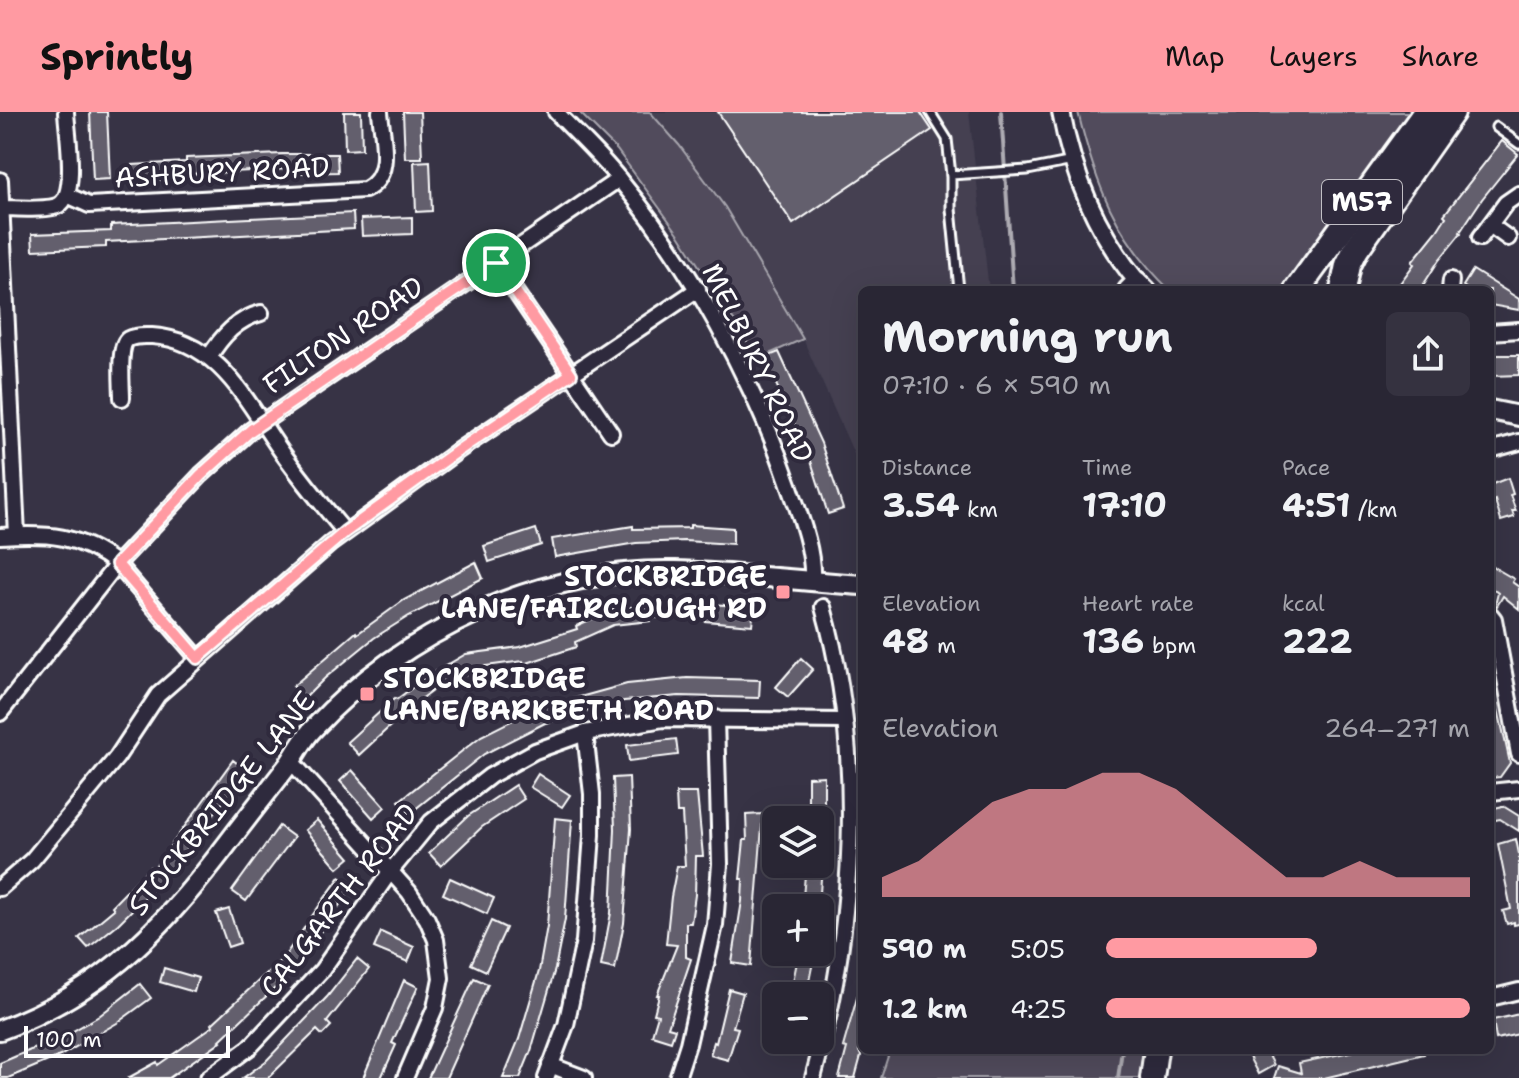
<!DOCTYPE html>
<meta charset="utf-8">
<style>
:root{--surface:#292634;--page:#353240;--text:#f1f3f6;--muted:#a5a5ac;--line:#45434f;--accent:#ff9aa2}
body{margin:0;font-family:"Shantell Sans",sans-serif;background:var(--page);color:var(--text);height:100vh;display:flex;flex-direction:column;font-size:30px;white-space:nowrap}
*{box-sizing:border-box;margin:0}
p{font-size:26px;color:var(--muted)}
.icon{flex:none;width:44px;height:44px;fill:none;stroke:currentColor;stroke-width:2;stroke-linecap:round;stroke-linejoin:round}
.map{position:relative;flex:1;overflow:hidden}
.panel{position:absolute;left:858px;top:174px;width:636px;height:768px;display:flex;flex-direction:column;background:var(--surface);border-radius:12px;box-shadow:0 8px 32px #0002,0 0 0 2px var(--line)}
.panel>*{flex:none}
.fabs{position:absolute;left:762px;top:694px;display:grid;gap:16px}
.fabs a{display:grid;place-items:center;width:72px;height:72px;border-radius:12px;background:var(--surface);box-shadow:0 8px 32px #0002,0 0 0 2px var(--line);font-size:40px}
.scale{position:absolute;left:24px;bottom:20px;width:206px;box-sizing:border-box;padding-left:8px;border:4px solid #fff;border-top:0;font-size:22px;line-height:28px;white-space:nowrap;color:#fff;-webkit-text-stroke:6px #2f2a3d;paint-order:stroke}
.pin{position:absolute;display:grid;place-items:center;width:68px;height:68px;color:#fff;margin:-34px;border:4px solid #fff;border-radius:50%;box-shadow:0 2px 8px #0007}
.round{display:grid;place-items:center;flex:none;width:84px;height:84px;border-radius:12px;background:var(--page)}
.head{display:flex;align-items:center;justify-content:space-between;height:136px;padding:0 24px}
h1{font-size:44px;font-weight:700;line-height:60px}
.metrics{display:grid;grid-template-columns:repeat(3,1fr);gap:12px;height:136px;padding:8px 24px}
.metrics div{display:grid;align-content:center}
.metrics b{font-size:34px;font-weight:700}
.metrics small{font-size:22px;font-weight:400}
.metrics p{font-size:22px}
.chart{height:224px;padding:16px 24px}
.chart p{display:flex;justify-content:space-between}
.chart svg{width:100%;height:144px;margin-top:8px;fill:var(--accent);opacity:.7}
ul{padding:0 24px;list-style:none;font-size:26px}
li{display:grid;grid-template-columns:128px 96px 1fr;align-items:center;height:60px}
li i{height:20px;border-radius:10px;background:var(--accent)}
header{display:flex;align-items:center;gap:48px;box-sizing:border-box;height:112px;padding:0 40px;background:var(--accent);color:#111}
header strong{font-size:38px}
nav{display:flex;gap:44px;margin-inline-start:auto;font-size:28px}
.map>svg:first-child{display:block}
.built{fill:#444051}
.green{fill:#514c5c;stroke:#a8a6ae;stroke-width:2}
.lines{fill:none;stroke-linecap:round;stroke-linejoin:round}
.stream{stroke:#adabb2;stroke-width:4}
.building{fill:#635f6d;stroke:#fff;stroke-width:2}
.service-casing{stroke:#fff;stroke-width:13}
.minor-casing{stroke:#fff;stroke-width:20}
.tertiary-casing{stroke:#fff;stroke-width:22}
.secondary-casing{stroke:#fff;stroke-width:24}
.primary-casing{stroke:#fff;stroke-width:28}
.motorway-casing{stroke:#fff;stroke-width:30}
.service{stroke:#2f2a3d;stroke-width:7}
.minor{stroke:#2f2a3d;stroke-width:14}
.tertiary{stroke:#2f2a3d;stroke-width:16}
.secondary{stroke:#2f2a3d;stroke-width:18}
.primary{stroke:#2f2a3d;stroke-width:22}
.motorway{stroke:#2f2a3d;stroke-width:24}
.route-casing{stroke:#fff;stroke-width:16}
.route{stroke:#ff9aa2;stroke-width:10}
.poi-dot{fill:#ff9aa2;stroke:#2f2a3d;stroke-width:3}
.labels{text-anchor:middle;stroke-width:8;stroke-linejoin:round;paint-order:stroke}
.shield{fill:#2f2a3d;stroke:#c1bfc5;stroke-width:2}
.shield-label{font-size:26px;font-weight:bold;fill:#fff}
.street-label{font-size:28px;fill:#fff;stroke:#2f2a3d}
.poi-label{font-size:28px;font-weight:bold;fill:#fff;stroke:#2f2a3d;text-anchor:end}
</style>
<header>
<strong>Sprintly</strong>
<nav><a>Map</a><a>Layers</a><a>Share</a></nav>
</header>
<div class="map">
<svg width="1519" height="966" viewBox="0 0 1519 966">
<rect width="100%" height="100%" fill="#373345"/>
<filter id="ink" filterUnits="userSpaceOnUse"><feTurbulence type="fractalNoise" baseFrequency=".0125" numOctaves="2"/><feDisplacementMap in="SourceGraphic" scale="16" xChannelSelector="R" yChannelSelector="G"/><feConvolveMatrix kernelMatrix="1 2 1 2 8 2 1 2 1" color-interpolation-filters="sRGB"/></filter>
<g filter="url(#ink)">
<polygon class="built" points="650,0 969,0 989,178 862,178 862,360 803,227 725,95 679,33"/>
<g class="green">
<polygon points="579,0 650,0 679,33 725,95 803,227 758,247 680,124 617,38"/>
<path d="M1078,0H1409L1290,178H1170C1116,127 1095,71 1078,0Z"/>
<polygon points="890,938 1150,938 1146,966 881,966"/>
</g>
<g class="lines">
<g class="stream">
<polyline points="1001,0 1013,178"/>
<polyline points="1118,966 1122,938"/>
</g>
</g>
<g class="building">
<polygon points="90,0 107,0 110,67 93,68"/>
<polygon points="344,0 361,0 362,37 345,38"/>
<polygon points="403,0 420,0 422,46 405,46"/>
<polygon points="718,0 920,0 932,18 793,112"/>
<polygon points="1502,29 1518,42 1482,87 1460,120 1461,121 1439,148 1420,178 1395,178 1414,152 1412,150 1437,119 1446,105 1444,103"/>
<polygon points="282,42 337,42 338,60 292,61 292,57 212,61 179,62 180,67 133,69 132,53 186,50 186,46"/>
<polygon points="430,49 432,99 416,100 414,50"/>
<polygon points="353,101 354,117 106,130 106,135 33,138 32,122 111,119 111,113"/>
<polygon points="412,105 412,122 362,124 361,107"/>
<polygon points="1473,158 1519,187 1519,198 1490,193 1490,178 1469,178 1463,174"/>
<polygon points="779,240 821,331 843,397 828,402 810,346 764,246"/>
<polygon points="1490,243 1519,243 1519,263 1491,264"/>
<polygon points="1508,366 1513,382 1510,383 1516,399 1512,399 1514,405 1501,409 1495,388 1492,389 1490,373"/>
<polygon points="690,413 733,416 733,432 684,429 636,431 555,445 552,427 633,414 633,417 690,416"/>
<polygon points="536,417 541,433 489,450 484,434"/>
<polygon points="476,450 483,466 409,504 374,526 325,566 305,586 293,574 356,520 357,522 404,488"/>
<polygon points="1490,453 1514,467 1512,470 1519,475 1519,497 1503,484 1497,494 1495,493 1498,481 1490,475"/>
<polygon points="696,491 754,495 752,513 705,509 705,504 650,506 650,509 613,513 575,530 576,535 524,552 523,549 479,555 446,574 444,570 412,594 359,643 347,630 395,586 397,587 428,564 466,542 520,535 577,517 576,514 616,496"/>
<polygon points="801,546 813,557 788,585 776,575"/>
<polygon points="687,566 760,568 759,586 679,584 624,589 545,611 484,642 409,702 399,689 481,624 533,598 627,572"/>
<polygon points="1494,579 1510,651 1500,665 1490,666 1490,580"/>
<polygon points="676,627 678,643 629,649 627,633"/>
<polygon points="233,648 247,659 166,764 118,812 88,836 79,826 114,797 112,794 150,755 153,758"/>
<polygon points="352,658 385,695 373,706 340,669"/>
<polygon points="538,662 570,683 562,695 530,675"/>
<polygon points="824,664 824,708 808,708 808,665"/>
<polygon points="629,665 631,717 624,811 615,857 601,854 611,801 615,717 613,666"/>
<polygon points="515,673 524,687 482,715 441,754 429,741 468,704"/>
<polygon points="676,681 697,681 703,744 696,744 695,783 691,811 686,811 686,845 691,847 668,915 675,917 671,929 652,923 658,903 654,902 659,883 657,883 677,833 666,832 671,785 677,754 685,754 682,701 677,701"/>
<polygon points="1503,694 1519,704 1519,719 1500,707 1490,709 1490,697"/>
<polygon points="763,702 751,854 732,851 742,789 743,767 740,767 744,728 747,728 746,703"/>
<polygon points="555,706 572,708 565,807 555,857 531,939 520,966 503,966 519,927 539,859 547,814"/>
<polygon points="317,708 350,746 338,756 305,718"/>
<polygon points="279,714 294,725 246,789 232,779"/>
<polygon points="1516,727 1519,742 1519,812 1514,813 1514,810 1507,812 1503,799 1511,797 1498,732"/>
<polygon points="806,752 822,752 819,796 802,796"/>
<polygon points="340,765 353,774 324,815 309,808"/>
<polygon points="450,766 494,786 487,802 443,782"/>
<polygon points="229,797 240,831 228,835 216,801"/>
<polygon points="309,809 321,819 294,858 220,928 221,929 169,966 128,966 157,950 158,953 213,914 212,912 284,845"/>
<polygon points="491,809 506,816 486,859 471,852"/>
<polygon points="381,820 414,835 408,850 374,836"/>
<polygon points="799,840 815,840 806,884 790,884"/>
<polygon points="357,847 369,857 327,910 331,914 322,923 317,918 268,966 243,966 266,949 327,885"/>
<polygon points="164,856 198,866 194,880 160,870"/>
<polygon points="474,866 488,872 446,966 428,966"/>
<polygon points="404,868 418,875 392,931 396,933 381,966 363,966"/>
<polygon points="140,872 151,886 117,911 60,944 8,966 0,966 0,951 66,923 99,904"/>
<polygon points="729,877 743,881 733,915 738,916 728,948 710,943 714,930 716,931"/>
<polygon points="859,879 862,879 862,927 859,939 861,944 855,966 839,966 847,936 843,935"/>
<polygon points="1519,902 1519,922 1496,927 1493,908"/>
<polygon points="1257,938 1266,938 1274,953 1258,962 1248,943"/>
<polygon points="1359,938 1423,938 1424,942 1324,966 1274,966 1278,954 1301,961 1299,951"/>
</g>
<g class="lines">
<g class="service-casing">
<g id="service">
<polyline points="930,0 947,27 951,63"/>
<polyline points="1496,15 1519,32"/>
<polyline points="959,178 951,97 951,63 1028,58 1073,49"/>
</g>
</g>
<g class="minor-casing">
<g id="minor">
<path d="M556,0C577,22 600,43 619,67C691,154 753,268 790,375C800,404 814,438 812,469"/>
<polyline points="0,68 17,423"/>
<path d="M67,83L89,93L365,78C394,64 382,26 380,0"/>
<path d="M1,96C15,96 48,99 59,93C78,82 67,20 66,0"/>
<polyline points="1490,113 1508,126"/>
<polyline points="1480,126 1506,91 1519,82"/>
<polyline points="496,151 611,321"/>
<polyline points="1450,178 1451,168"/>
<polyline points="1490,220 1519,218"/>
<path d="M209,245C222,224 237,207 261,201"/>
<path d="M122,286C122,274 118,233 128,227C135,223 145,224 152,224C221,228 249,295 284,343C303,369 324,395 345,420"/>
<polyline points="1490,338 1519,330"/>
<path d="M0,424C48,421 78,422 117,452L198,546"/>
<polyline points="1490,502 1494,507 1519,642"/>
<polyline points="0,601 117,452 201,363 251,318 619,67"/>
<polyline points="291,649 409,780 427,807 436,828 441,866 435,896 405,966"/>
<polyline points="1490,680 1519,677"/>
<polyline points="0,776 32,748 117,645 158,583 330,432 459,338 698,177"/>
<polyline points="1490,886 1519,879"/>
<polyline points="550,953 584,966"/>
<polyline points="208,966 250,935 322,858 390,760 431,710 490,664 535,639 585,621 663,607 844,609"/>
<polyline points="546,966 566,913 584,829 592,723 592,682 585,621"/>
<polyline points="677,966 688,932 715,813 720,752 716,606"/>
<path d="M813,966C855,820 865,642 823,495"/>
</g>
</g>
<g class="tertiary-casing">
<path id="tertiary" d="M1061,0C1072,61 1097,121 1137,169"/>
</g>
<g class="secondary-casing">
<g id="secondary">
<polyline points="1128,178 1137,169 1146,178"/>
<polyline points="1490,298 1519,304"/>
<path d="M0,918C108,879 170,808 237,719C254,697 272,674 289,652C297,640 303,627 313,617C404,519 539,456 675,459C737,461 800,469 862,473"/>
</g>
</g>
<g class="primary-casing">
<polyline id="primary" points="1152,966 1156,938"/>
</g>
<g class="motorway-casing">
<g id="motorway">
<polyline points="1297,178 1426,0"/>
<polyline points="1343,178 1348,153 1356,137 1452,0"/>
</g>
</g>
<use href="#service" class="service"/>
<use href="#minor" class="minor"/>
<use href="#tertiary" class="tertiary"/>
<use href="#secondary" class="secondary"/>
<use href="#primary" class="primary"/>
<use href="#motorway" class="motorway"/>
</g>
</g>
<g class="lines" filter="url(#ink)">
<g class="route-casing">
<polygon id="route" points="496,151 571,262 459,338 345,420 198,546 117,452 201,363 251,318"/>
</g>
<use href="#route" class="route"/>
</g>
<g class="poi-dot">
<rect x="775" y="472" width="16" height="16" rx="4"/>
<rect x="359" y="574" width="16" height="16" rx="4"/>
</g>
<g class="labels">
<rect class="shield" x="1322" y="68" width="80" height="44" rx="6"/>
<g class="shield-label">
<text x="1362" y="99">M57</text>
</g>
<g class="street-label">
<text transform="translate(222 60) rotate(-3)" y="10">ASHBURY ROAD</text>
<text transform="translate(343 223) rotate(-34)" y="10">FILTON ROAD</text>
<text transform="translate(758 251) rotate(64)" y="10">MELBURY ROAD</text>
<text transform="translate(221 691) rotate(-51)" y="10">STOCKBRIDGE LANE</text>
<text transform="translate(339 788) rotate(-52)" y="10">CALGARTH ROAD</text>
</g>
<g class="poi-label">
<text x="767" y="474">STOCKBRIDGE<tspan x="767" dy="32">LANE/FAIRCLOUGH RD</tspan></text>
<text x="383" y="576" text-anchor="start">STOCKBRIDGE<tspan x="383" dy="32">LANE/BARKBETH ROAD</tspan></text>
</g>
</g>
</svg>
<div class="fabs">
<a><svg class="icon" aria-label="layers" viewBox="0 0 24 24"><path d="M12 4l9 5-9 5-9-5zM3 14l9 5 9-5"/></svg></a>
<a>+</a>
<a>−</a>
</div>
<div class="scale">100 m</div>
<div class="pin" style="left:496px;top:151px;background:#1e9e55"><svg class="icon" aria-label="arrive" viewBox="0 0 24 24"><path d="M6 21V4h12l-3 4 3 4H6"/></svg></div>
<section class="panel">
<div class="head"><div><h1>Morning run</h1><p>07:10 · 6 × 590 m</p></div><a class="round"><svg class="icon" aria-label="share" viewBox="0 0 24 24"><path d="M12 15V3M7 8l5-5 5 5M5 13v7h14v-7"/></svg></a></div>
<div class="metrics">
<div><p>Distance</p><b>3.54<small> km</small></b></div>
<div><p>Time</p><b>17:10</b></div>
<div><p>Pace</p><b>4:51<small> /km</small></b></div>
</div>
<div class="metrics">
<div><p>Elevation</p><b>48<small> m</small></b></div>
<div><p>Heart rate</p><b>136<small> bpm</small></b></div>
<div><p>kcal</p><b>222</b></div>
</div>
<div class="chart"><p><span>Elevation</span>264–271 m</p>
<svg viewBox="0 0 160 44" preserveAspectRatio="none"><path d="M0 44V38L10 33L20 24L30 15L40 11L50 11L60 6L70 6L80 11L90 20L100 29L110 38L120 38L130 33L140 38L150 38L160 38V44z"/></svg>
</div>
<ul>
<li><b>590 m</b>5:05<i style="width:58%"></i></li>
<li><b>1.2 km</b>4:25<i style="width:100%"></i></li>
</ul>
</section>
</div>
